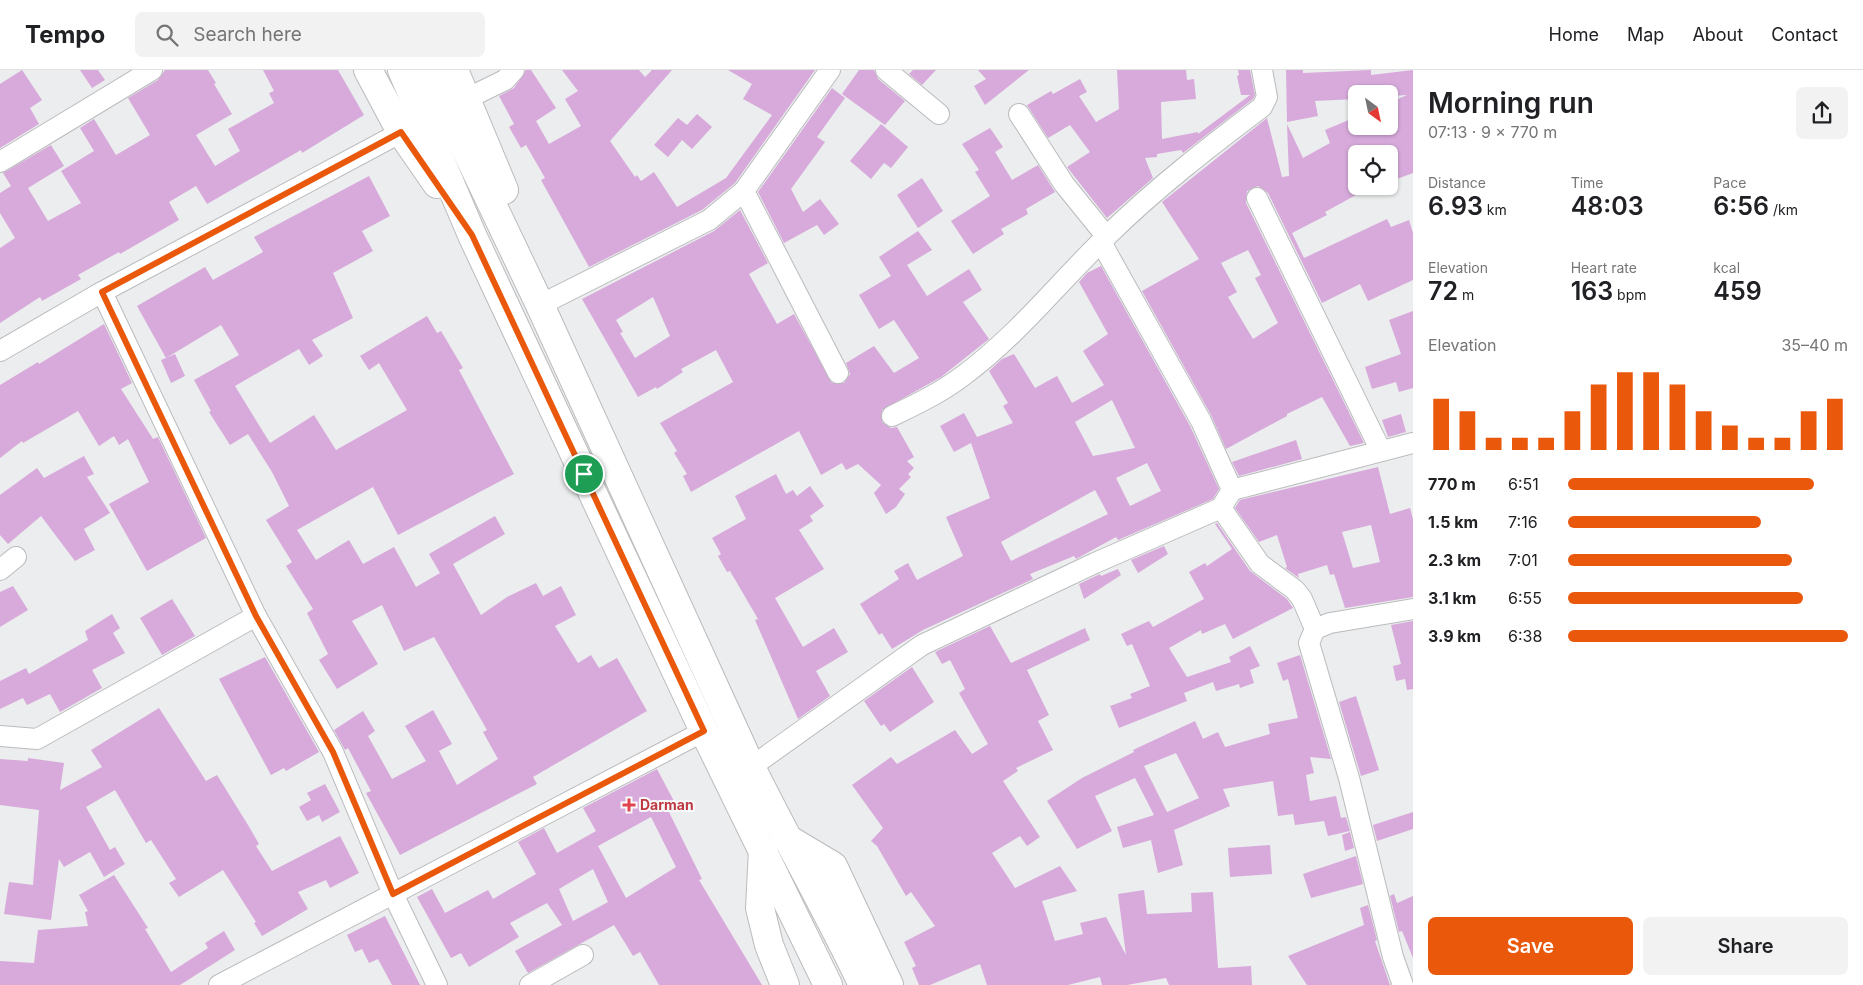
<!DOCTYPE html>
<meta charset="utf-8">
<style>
:root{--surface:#fff;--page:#f2f2f2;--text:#202124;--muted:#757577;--line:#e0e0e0;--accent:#ea580c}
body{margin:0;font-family:Inter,sans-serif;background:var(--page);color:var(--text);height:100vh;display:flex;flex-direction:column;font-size:19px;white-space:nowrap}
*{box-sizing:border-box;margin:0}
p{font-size:16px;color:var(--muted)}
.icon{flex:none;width:28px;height:28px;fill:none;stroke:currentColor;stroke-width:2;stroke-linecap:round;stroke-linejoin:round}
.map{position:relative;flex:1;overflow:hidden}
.sheet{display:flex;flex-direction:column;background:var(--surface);width:450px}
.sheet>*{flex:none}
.needle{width:32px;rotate:147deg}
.fabs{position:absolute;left:1348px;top:15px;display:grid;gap:10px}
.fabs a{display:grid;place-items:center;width:50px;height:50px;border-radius:8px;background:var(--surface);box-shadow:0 1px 4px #0004;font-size:25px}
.pin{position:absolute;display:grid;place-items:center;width:42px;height:42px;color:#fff;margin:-21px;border:2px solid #fff;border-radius:50%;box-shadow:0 1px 5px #0007}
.round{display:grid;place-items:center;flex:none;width:52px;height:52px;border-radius:8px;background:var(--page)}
.headline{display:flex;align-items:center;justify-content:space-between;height:85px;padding:0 15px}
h1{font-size:28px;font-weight:600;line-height:38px}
.stats{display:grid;grid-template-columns:repeat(3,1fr);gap:8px;height:85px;padding:5px 15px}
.stats div{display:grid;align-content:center}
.stats b{font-size:25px;font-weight:600}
.stats small{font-size:14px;font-weight:400}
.stats p{font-size:14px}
.chart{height:140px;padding:10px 15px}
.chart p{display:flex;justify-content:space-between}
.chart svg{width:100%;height:90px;margin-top:5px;stroke:var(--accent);stroke-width:6}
.action{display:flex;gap:10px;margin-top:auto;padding:10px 15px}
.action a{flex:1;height:58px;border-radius:8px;background:var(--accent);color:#fff;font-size:20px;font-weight:600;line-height:58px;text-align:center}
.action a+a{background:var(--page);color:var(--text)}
ul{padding:0 15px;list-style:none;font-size:16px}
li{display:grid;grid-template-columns:80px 60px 1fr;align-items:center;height:38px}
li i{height:12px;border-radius:6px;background:var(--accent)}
header{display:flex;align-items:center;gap:30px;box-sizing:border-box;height:70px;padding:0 25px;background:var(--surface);border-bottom:1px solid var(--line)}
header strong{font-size:24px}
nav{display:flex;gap:28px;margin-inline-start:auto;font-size:18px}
.search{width:350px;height:45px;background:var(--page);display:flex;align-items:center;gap:12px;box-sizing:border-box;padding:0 18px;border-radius:8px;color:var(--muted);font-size:19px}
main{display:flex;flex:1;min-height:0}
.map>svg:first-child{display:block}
.building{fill:#d7aadb;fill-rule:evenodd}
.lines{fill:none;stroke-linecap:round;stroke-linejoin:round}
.street-casing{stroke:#babbbd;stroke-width:22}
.primary-casing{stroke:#babbbd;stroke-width:30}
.highway-casing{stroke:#babbbd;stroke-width:30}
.street{stroke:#fff;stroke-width:20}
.primary{stroke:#fff;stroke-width:28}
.highway{stroke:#fff;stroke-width:28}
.route-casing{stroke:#fff;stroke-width:10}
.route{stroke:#ea580c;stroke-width:6}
.health-dot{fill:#e0444e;stroke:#f9fafb;stroke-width:2}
.labels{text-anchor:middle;stroke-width:4;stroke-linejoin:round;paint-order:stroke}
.health-label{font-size:14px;font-weight:bold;fill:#be3a42;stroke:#f9fafb;text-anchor:start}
</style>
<header>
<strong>Tempo</strong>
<div class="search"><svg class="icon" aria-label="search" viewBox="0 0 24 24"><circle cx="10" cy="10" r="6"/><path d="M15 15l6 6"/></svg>Search here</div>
<nav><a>Home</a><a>Map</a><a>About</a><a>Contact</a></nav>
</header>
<main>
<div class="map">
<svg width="1413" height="915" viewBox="0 0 1413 915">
<rect width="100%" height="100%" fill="#ecedee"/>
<g class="building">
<polygon points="22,0 42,30 30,38 39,54 0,78 0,14"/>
<polygon points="80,0 98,0 105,10 92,18"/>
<polygon points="165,0 208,0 216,13 214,14 232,44 196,65 215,96 240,81 228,59 274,33 269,23 274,21 263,0 338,0 364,45 302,83 301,80 207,134 196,116 169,132 179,150 120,184 119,182 78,205 81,209 42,231 40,227 0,253 0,178 15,168 0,143 0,123 11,116 3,103 51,75 64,96 28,118 48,151 81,133 61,101 94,81 80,58 94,49 116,85 150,65 128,28 158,10"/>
<polygon points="526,0 531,0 556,38 536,51 549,74 581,56 565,29 578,21 562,0 639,0 645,7 652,0 672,0 610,71 635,107 637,105 641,111 654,102 677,137 726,108 772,45 743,29 752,14 728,0 815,0 735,113 702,140 589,197 541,110 545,108 526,75 521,78 509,57 514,54 499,26 514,18"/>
<polygon points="859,0 874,0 878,9 905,31 885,55 842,24"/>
<polygon points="913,0 936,0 922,15 909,4"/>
<polygon points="978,0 1029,0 985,35 974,16 986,9"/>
<polygon points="1117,0 1186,0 1187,10 1194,9 1196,29 1161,32 1162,69 1198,62 1198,64 1250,25 1241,25 1237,6 1239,5 1238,0 1250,0 1255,25 1253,29 1183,83 1181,80 1157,84 1157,87 1145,88 1153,108 1107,148 1067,97 1090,82 1070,55 1048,68 1027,35 1051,21 1053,24 1080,9 1087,22 1079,26 1096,52 1119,39"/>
<path d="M1286,0H1303V3L1371,0V5L1413,0V103L1389,112V84H1356V125L1325,142L1327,145L1292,163L1304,188L1387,149L1391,157L1409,150L1413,163V210L1368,231L1360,214L1322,233L1268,123L1258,116L1247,121L1246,133L1364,373L1350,376L1322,327L1287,344V346L1226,379L1211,345L1142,221L1199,189L1162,132L1267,48L1282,107L1289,106L1287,54L1303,88L1330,73L1325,60L1351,49L1356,62L1370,56H1389V33L1407,25L1389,26V24H1356V29L1315,31L1318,46L1287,52ZM1248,180L1261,205L1255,208L1278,253L1253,269L1228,227L1237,222L1221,193Z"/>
<polygon points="832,18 845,28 817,67 825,72 791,119 803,142 820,129 839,154 824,165 817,155 784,173 758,122"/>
<polygon points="697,44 712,57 692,79 682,70 668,87 654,75 678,48 687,55"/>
<polygon points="881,54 908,77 891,98 884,93 871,109 850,91"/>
<polygon points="990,58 1003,77 995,82 1012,110 1038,95 1055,122 1026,139 1028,144 1001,159 1004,164 973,184 951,151 990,126 975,102 979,100 962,74"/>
<polygon points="369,106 390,146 362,161 373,181 333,203 353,248 312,270 323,286 309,295 299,279 235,316 270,373 314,345 336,380 407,340 379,293 369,300 360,286 427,246 437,263 441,261 463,298 459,300 514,404 398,465 373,417 297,460 316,490 349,470 363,494 394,477 416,517 440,503 429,484 495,446 505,464 453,494 481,545 507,527 536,513 543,526 561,516 576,545 555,556 578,593 591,585 599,598 617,588 647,641 533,707 537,714 400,785 366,723 371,721 348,678 345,680 334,660 363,641 375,661 368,666 392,709 426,691 405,656 433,640 452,674 439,681 457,715 498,689 483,662 487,660 434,567 404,581 382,535 352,551 378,594 337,619 319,590 328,584 307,543 313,539 286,496 292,492 266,450 289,436 272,402 248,364 230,375 209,342 211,341 194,310 239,285 221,255 166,288 137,236 205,197 213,210 263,182 254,167"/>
<polygon points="922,108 943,141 918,158 897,125"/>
<path d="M740,140L768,193L749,204L777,254L794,244L832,313H844L850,304L846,293L874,276L894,303L919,288L894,250L879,259L859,225L891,206L879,187L918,161L932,180L907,195L927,226L969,199L982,220L963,232L989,269L941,307L882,340V352L891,358L897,357L914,387L907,391L914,398L908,404L911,407L899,419L905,424L896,437L886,444L874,423L881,415L858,394L846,400L842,393L821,405L799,361L691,422L683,406L687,404L674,383L677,381L660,353L733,312L716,280L681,299L683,302L657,319L656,317L638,327L582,229L714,161ZM653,227L670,266L635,288L620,263L623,262L616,250Z"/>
<path d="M1101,196L1190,356L1219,419L1213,429L1118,470L1116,467L1076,489L1074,486L1030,504L1033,509L923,560L892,579L882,563L879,565L860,534L899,509L894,501L908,493L917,510L963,486L946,447L990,428L971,373L954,382L940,356L964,343L977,367L1013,353L1003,336L1008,333L989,301L1002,289L1014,284L1035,318L1057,306L1072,333L1104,315L1083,281L1108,264L1079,212L1087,203ZM1112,330L1135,378L1093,386L1075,352ZM1147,393L1161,421L1130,436L1116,408ZM1095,420L1108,444L1011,491L1001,472Z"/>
<polygon points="1413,241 1413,318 1399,322 1396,312 1372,319 1365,297 1401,284 1389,250"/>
<polygon points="104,254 132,313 121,319 153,369 158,367 206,468 147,501 109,434 149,412 128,369 119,375 114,366 99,376 78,341 23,373 22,371 0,388 0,315 38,292 39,294"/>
<polygon points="175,284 185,306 171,313 161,290"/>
<polygon points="1401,344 1406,362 1388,367 1382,350"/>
<polygon points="1296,370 1302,389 1239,406 1232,392"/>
<polygon points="84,386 94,404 87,407 110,443 84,459 95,480 75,491 41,446 8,474 0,465 0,425 37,398 44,408"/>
<path d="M1378,397L1390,444L1410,438L1413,449V527L1345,538L1334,504L1330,505L1327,495L1298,504L1299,508L1285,498L1287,497L1277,465L1259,472L1235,438L1240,430ZM1371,455L1380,492L1353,498L1342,462Z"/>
<polygon points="776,404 786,424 793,420 797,426 810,416 824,436 810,446 813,451 799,460 824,499 775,528 803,577 834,558 848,582 816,601 830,626 798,649 755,550 758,549 730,501 727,502 718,486 721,484 712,468 746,449 735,426"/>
<polygon points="1217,453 1250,501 1287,529 1293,538 1233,569 1225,554 1202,564 1201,560 1169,578 1187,607 1231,592 1229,587 1250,576 1260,596 1250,600 1254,613 1240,618 1239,614 1216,621 1213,612 1184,623 1187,631 1119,658 1110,636 1132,628 1130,624 1150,616 1132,574 1127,576 1121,564 1149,551 1153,557 1204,529 1189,502 1205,493 1207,496 1232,479 1215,454"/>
<polygon points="1164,476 1168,484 1138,503 1131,490"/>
<polygon points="1118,499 1121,505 1084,529 1079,514 1100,504 1101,506"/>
<polygon points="13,516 28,540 0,557 0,522"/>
<polygon points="172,529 195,566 162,585 140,548"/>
<polygon points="112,544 120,558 113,563 125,583 92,600 102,618 60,642 50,624 27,635 23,628 0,639 0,611 26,598 29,604 88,570 85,561"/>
<polygon points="1413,551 1413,619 1407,620 1405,609 1396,611 1393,596 1401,594 1391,555"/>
<polygon points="990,556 1011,593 1085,558 1090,570 1027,600 1049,645 1038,651 1053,680 1016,698 1018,701 1003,711 1040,767 1027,776 1020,766 992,783 1015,818 1060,796 1077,821 1042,831 1055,871 1083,864 1080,853 1106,847 1126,885 1118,824 1144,820 1147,844 1192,842 1191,823 1213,822 1218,898 1251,896 1252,915 1169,915 1166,908 1127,915 1102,915 1100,907 1068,915 987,915 980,894 930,915 919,915 912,898 916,896 904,872 935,856 911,822 906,826 877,776 871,771 883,758 852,715 891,687 897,694 955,660 972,684 988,674 959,623 965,619 950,590 942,594 935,582"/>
<path d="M1300,585L1331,689L1310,687L1314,703L1306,705L1310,731L1336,726L1341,748L1346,747L1350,761L1328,766L1324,751L1295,755L1293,744L1278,746L1273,711L1223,719L1230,736L1174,760L1183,795L1158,803L1151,770L1123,778L1117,757L1154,745L1135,708L1095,726L1112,761L1077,779L1047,731L1082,708L1134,682L1133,680L1195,651L1203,669L1218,662L1225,677L1270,664L1268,654L1298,648L1288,609L1283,611L1277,593ZM1176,683L1199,728L1167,742L1144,696Z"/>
<polygon points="265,587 319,682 286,701 284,698 271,705 219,609"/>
<polygon points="912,597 934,632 890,662 884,654 881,656 864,631"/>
<polygon points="1356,626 1379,700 1361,706 1339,632"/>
<polygon points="159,638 206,711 217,705 248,755 259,774 256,776 272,801 340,766 359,803 330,818 326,810 298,822 308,839 262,866 254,853 256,852 223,800 179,827 169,813 176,809 151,770 146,773 115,720 86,737 110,780 115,777 125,794 104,807 90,782 64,797 59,789 51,850 4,844 9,812 33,815 39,740 0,735 0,689 28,691 28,688 64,693 60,720 102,697 91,680"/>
<path d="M657,699L675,733L667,738L702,809L699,810L762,915H659L640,882L633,886L614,855L528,903L515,881L562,855L547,833L510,853L519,867L469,897L461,883L451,888L417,827L432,819L445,843L488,820L493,829L536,804L518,772L544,758L557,783L596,761L583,738ZM651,747L676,797L626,828L598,776ZM593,799L608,832L573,851L559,819Z"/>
<polygon points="325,714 340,742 322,752 319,745 307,751 299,737 311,730 307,723"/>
<polygon points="1413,742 1413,759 1377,771 1373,755"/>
<polygon points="1350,762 1354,778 1345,781 1342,765"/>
<polygon points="1270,775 1272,804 1230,807 1228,778"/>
<polygon points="1356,786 1363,814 1311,828 1303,804"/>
<polygon points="114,805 148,858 145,859 171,902 208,878 205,873 224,861 235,880 180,915 0,915 0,891 34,893 38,860 88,856 85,842 88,841 79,825"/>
<polygon points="1394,824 1397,833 1413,826 1413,888 1402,861 1399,862 1390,826"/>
<polygon points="1368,835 1377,870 1375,871 1390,915 1307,915 1288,886 1364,855 1360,838"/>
<polygon points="385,846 420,915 392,915 378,889 369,893 362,879 355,882 347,865"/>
</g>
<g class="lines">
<g class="street-casing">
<g id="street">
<polyline points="886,0 939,44"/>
<polyline points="466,29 505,10 514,0"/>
<polyline points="1019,44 1064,114 1106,166"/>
<polyline points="0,92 152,0"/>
<polyline points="744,121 838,303"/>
<polyline points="1257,128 1381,381"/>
<polyline points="1101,172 1201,351 1232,420"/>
<polyline points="102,222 256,546 333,682 393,824 437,915"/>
<polyline points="540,235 709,150 744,121 830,0"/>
<polyline points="0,281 102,222 413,56"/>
<path d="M892,346C917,334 942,322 964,305C1018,265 1060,211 1108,165C1156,118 1209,77 1262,37L1267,27L1262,0"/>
<polyline points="1221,438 1260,494 1295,520 1302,529 1315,559"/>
<polyline points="0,500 16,487"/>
<polyline points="0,666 37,669 256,546"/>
<polyline points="751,697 922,575 1095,493 1221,438 1232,420 1413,373"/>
<polyline points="219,915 704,661"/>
<polyline points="530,915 583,885"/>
<polyline points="1403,915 1393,887 1349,708 1309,573 1315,559 1330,553 1413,539"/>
</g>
</g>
<g class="primary-casing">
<g id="primary">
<polyline points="368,0 401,62 437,114"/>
<polyline points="402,0 472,165 704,661 828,915"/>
<path d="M428,0L540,235L751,697C787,770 828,841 863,915"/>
<polyline points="454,0 504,120"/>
</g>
</g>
<g class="highway-casing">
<g id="highway">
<polyline points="786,768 833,796 889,915"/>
<polyline points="763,779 760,838 769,875 785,915"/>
</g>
</g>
<use href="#street" class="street"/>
<use href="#primary" class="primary"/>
<use href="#highway" class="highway"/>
</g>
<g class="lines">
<g class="route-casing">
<polygon id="route" points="401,62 472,165 704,661 393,824 333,682 256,546 102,222"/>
</g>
<use href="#route" class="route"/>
</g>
<path class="health-dot" d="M626.5 727.5h5v5h5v5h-5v5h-5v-5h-5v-5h5z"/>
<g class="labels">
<g class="health-label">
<text x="640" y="740">Darman</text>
</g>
</g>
</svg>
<div class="fabs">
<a><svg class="needle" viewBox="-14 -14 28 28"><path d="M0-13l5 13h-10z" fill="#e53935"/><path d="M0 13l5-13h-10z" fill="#757577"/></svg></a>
<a><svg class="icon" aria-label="locate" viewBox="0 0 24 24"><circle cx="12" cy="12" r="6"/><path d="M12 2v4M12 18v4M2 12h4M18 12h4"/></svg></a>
</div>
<div class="pin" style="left:584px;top:404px;background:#1e9e55"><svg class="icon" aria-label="arrive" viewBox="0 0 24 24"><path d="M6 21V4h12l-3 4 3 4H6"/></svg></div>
</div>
<section class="sheet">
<div class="headline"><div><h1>Morning run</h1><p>07:13 · 9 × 770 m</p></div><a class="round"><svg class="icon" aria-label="share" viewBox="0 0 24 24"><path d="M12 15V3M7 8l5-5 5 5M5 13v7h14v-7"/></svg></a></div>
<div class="stats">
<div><p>Distance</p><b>6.93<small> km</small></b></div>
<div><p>Time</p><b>48:03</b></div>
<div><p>Pace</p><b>6:56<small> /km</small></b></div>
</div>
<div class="stats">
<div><p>Elevation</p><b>72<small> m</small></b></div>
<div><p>Heart rate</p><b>163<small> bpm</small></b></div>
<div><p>kcal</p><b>459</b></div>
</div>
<div class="chart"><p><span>Elevation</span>35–40 m</p>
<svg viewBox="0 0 160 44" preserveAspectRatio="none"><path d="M5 44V19M15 44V25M25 44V38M35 44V38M45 44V38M55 44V25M65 44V12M75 44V6M85 44V6M95 44V12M105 44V25M115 44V32M125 44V38M135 44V38M145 44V25M155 44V19"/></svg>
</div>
<ul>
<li><b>770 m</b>6:51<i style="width:88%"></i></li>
<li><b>1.5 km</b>7:16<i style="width:69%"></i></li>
<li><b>2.3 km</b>7:01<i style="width:80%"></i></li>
<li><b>3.1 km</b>6:55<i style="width:84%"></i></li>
<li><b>3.9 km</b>6:38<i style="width:100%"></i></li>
</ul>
<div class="action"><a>Save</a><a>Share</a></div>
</section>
</main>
